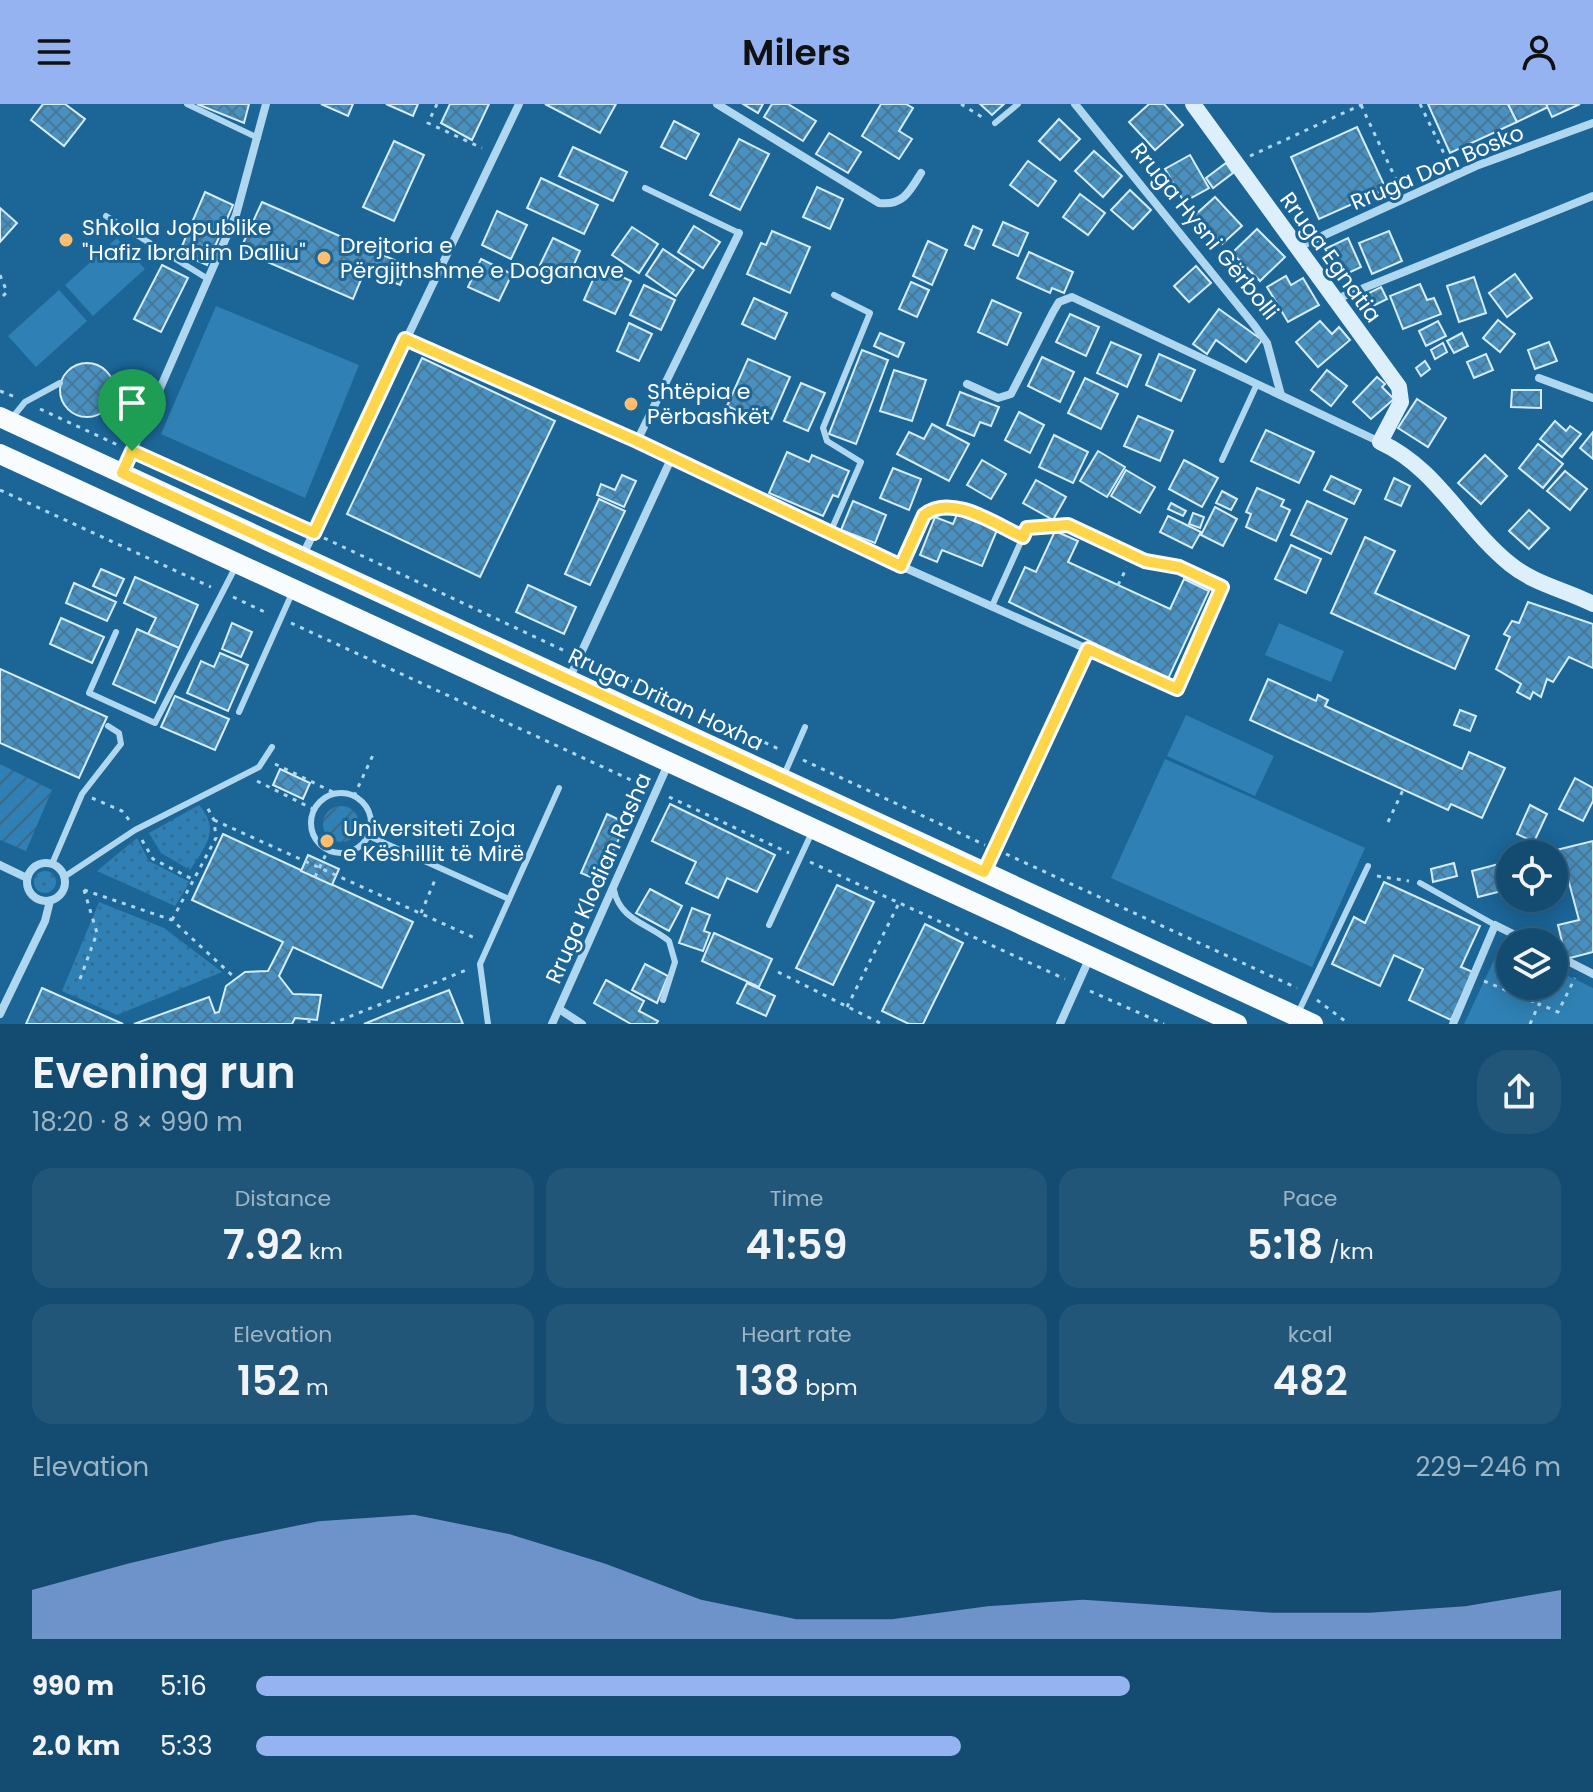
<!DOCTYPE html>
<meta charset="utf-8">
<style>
:root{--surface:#144c71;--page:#215679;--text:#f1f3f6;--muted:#9db4c3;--line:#336384;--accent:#95b2f1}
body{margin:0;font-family:Poppins,sans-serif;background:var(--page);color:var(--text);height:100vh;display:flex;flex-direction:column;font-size:30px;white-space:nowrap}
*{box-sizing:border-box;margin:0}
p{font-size:26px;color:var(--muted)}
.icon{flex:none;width:44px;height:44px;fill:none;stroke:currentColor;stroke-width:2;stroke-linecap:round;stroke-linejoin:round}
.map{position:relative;height:920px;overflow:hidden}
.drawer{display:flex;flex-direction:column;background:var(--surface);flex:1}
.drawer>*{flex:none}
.controls{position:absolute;left:1496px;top:736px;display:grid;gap:16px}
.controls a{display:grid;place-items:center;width:72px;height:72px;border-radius:50%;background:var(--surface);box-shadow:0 4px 20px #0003,0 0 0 2px var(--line);font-size:40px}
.pin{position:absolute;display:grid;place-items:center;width:68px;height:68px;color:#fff;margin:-82px -34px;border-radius:50% 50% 50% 0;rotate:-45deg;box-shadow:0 0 8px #0007}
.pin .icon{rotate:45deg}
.round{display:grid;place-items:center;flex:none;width:84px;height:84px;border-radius:32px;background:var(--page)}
.overview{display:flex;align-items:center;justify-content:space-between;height:136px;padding:0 32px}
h1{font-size:44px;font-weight:600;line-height:60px}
.stats{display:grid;grid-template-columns:repeat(3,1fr);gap:12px;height:136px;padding:8px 32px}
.stats div{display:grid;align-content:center;border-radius:20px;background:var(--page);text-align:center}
.stats b{font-size:40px;font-weight:600}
.stats small{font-size:22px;font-weight:400}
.stats p{font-size:22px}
.chart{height:224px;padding:16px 32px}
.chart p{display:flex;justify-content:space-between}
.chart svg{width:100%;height:144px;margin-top:8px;fill:var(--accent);opacity:.7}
ul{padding:0 32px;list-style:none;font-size:26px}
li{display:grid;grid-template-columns:128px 96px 1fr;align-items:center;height:60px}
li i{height:20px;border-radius:10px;background:var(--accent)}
header{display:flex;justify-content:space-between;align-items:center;height:104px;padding:0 32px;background:var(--accent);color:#111;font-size:36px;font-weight:600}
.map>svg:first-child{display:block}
.grass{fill:url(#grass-dots)}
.park{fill:#2f80b4}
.garden{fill:url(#garden-furrows)}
.building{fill:url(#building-cross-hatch);stroke:#d6edfb;stroke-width:2}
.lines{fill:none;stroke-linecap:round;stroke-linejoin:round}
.path{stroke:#afd7f0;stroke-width:3;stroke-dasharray:4 6;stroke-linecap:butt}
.lane{stroke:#afd7f0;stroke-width:6}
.street{stroke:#afd7f0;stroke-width:8}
.secondary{stroke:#ddeffb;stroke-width:16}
.primary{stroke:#f8fcff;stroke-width:20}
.route-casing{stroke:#fff;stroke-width:16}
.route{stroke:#ffd54a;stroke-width:10}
.poi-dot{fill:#ffbe6e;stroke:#1b6597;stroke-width:3}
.labels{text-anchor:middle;stroke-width:6;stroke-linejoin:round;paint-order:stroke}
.street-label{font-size:22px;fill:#fff;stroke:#1b6597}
.poi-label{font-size:22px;fill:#fff;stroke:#1b6597;text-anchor:start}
</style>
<header><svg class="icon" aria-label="menu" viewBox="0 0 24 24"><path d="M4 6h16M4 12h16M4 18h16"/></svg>Milers<svg class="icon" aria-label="person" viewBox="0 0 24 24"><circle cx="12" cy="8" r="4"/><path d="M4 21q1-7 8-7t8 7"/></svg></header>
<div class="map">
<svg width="1593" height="920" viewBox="0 0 1593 920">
<defs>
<pattern id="grass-dots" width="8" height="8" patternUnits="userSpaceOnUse" patternTransform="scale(2)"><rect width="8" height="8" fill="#2f80b4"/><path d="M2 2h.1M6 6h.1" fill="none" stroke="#3c6985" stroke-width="1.8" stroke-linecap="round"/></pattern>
<pattern id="garden-furrows" width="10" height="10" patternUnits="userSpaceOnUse" patternTransform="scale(2)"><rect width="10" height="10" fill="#2f80b4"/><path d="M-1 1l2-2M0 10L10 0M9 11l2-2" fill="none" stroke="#3c6985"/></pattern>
<pattern id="building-cross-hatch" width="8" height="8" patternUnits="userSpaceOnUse" patternTransform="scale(2)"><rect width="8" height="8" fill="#4890bf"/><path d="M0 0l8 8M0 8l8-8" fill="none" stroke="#497897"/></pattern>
</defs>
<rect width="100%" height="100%" fill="#1b6597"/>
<g class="grass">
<path d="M199,701C221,726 205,743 190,766L161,749L149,729Z"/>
<polygon points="137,734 149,757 190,778 175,802 97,767"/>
<circle cx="45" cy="778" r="11"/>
<polygon points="99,798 164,824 222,868 117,911 62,887"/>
</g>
<g class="park">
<polygon points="117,134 145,165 93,212 65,181"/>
<polygon points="59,186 87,217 36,263 8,232"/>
<polygon points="216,202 359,261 305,394 161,330"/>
<polygon points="1279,519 1344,547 1331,578 1265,551"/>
<polygon points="1186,611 1274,652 1255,692 1167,652"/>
<polygon points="1165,655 1365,744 1312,863 1111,774"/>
<polygon points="1502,839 1510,843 1510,882 1554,882 1554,865 1593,884 1593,920 1464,920"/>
</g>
<g class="garden">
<polygon points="0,660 52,686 26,747 0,736"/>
<circle cx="341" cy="720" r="18"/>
</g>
<g class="building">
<polygon points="43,0 65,0 85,15 64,42 31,16"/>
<polygon points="197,0 249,0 244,19"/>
<polygon points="321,0 353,0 348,12"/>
<polygon points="386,0 418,0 413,12"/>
<polygon points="450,0 489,0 472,36 441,19"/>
<polygon points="545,0 616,0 600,29"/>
<polygon points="743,0 763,0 758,9"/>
<polygon points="772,0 788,0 816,17 803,37 764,13"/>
<polygon points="881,0 906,0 913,4 899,27 912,35 899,55 862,32"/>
<polygon points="980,0 1004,0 992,11"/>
<polygon points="1149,0 1164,0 1183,21 1155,46 1129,18"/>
<polygon points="1428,0 1508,0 1517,18 1450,49"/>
<polygon points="1508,0 1546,0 1548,3 1517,18"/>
<polygon points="1546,0 1580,0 1552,13"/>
<polygon points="1059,15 1080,35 1060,56 1039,37"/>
<polygon points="674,17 699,30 686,55 661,43"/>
<polygon points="1357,23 1386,85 1319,115 1291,53"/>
<polygon points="829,29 861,48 848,69 816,50"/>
<polygon points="739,35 769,50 740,106 710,91"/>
<polygon points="394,37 424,51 394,117 363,103"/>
<polygon points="573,43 627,68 613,97 559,72"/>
<polygon points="1094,47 1122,72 1103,93 1075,67"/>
<polygon points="1190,51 1209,84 1184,98 1165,65"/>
<polygon points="1028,57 1056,77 1038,102 1010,81"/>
<polygon points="1226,59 1233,69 1213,84 1206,74"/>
<polygon points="541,74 598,101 584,130 527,104"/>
<polygon points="817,83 843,95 830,125 803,113"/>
<polygon points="1130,86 1151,106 1133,125 1111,106"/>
<polygon points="205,88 233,101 207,161 179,149"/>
<polygon points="1080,90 1105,109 1088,131 1063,113"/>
<polygon points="1215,93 1242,122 1222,140 1195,111"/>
<polygon points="262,98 408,162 400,181 365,166 353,195 240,146"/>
<polygon points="0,104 17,119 0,138"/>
<polygon points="497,107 527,121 511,155 482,141"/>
<polygon points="1003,118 1028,129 1018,152 993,141"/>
<polygon points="694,122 720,138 703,164 678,148"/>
<polygon points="973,122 982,126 974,145 965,141"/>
<polygon points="632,123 658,140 639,169 612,151"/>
<polygon points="1257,125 1285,153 1260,177 1232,149"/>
<polygon points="772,127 810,143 790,189 747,170 761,139 766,141"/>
<polygon points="1389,127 1402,157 1372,170 1359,139"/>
<polygon points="553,134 580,147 567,176 539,163"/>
<polygon points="1348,134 1361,163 1344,171 1325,145"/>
<polygon points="928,137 947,146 932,181 913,172"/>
<polygon points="663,145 694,166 676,192 646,171"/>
<polygon points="1029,148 1073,168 1064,189 1052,184 1050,189 1017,174"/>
<polygon points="481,155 512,170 499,197 468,183"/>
<polygon points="162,161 188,174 161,228 134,215"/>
<polygon points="599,162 631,177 615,210 584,196"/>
<polygon points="1196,162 1211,179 1189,198 1174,182"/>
<polygon points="1515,170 1532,194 1507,213 1489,189"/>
<polygon points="1286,172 1291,181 1303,174 1319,201 1288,218 1267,183"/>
<polygon points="1474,173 1486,209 1459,218 1447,182"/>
<polygon points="911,178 929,186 917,213 899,205"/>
<polygon points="1420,180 1427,196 1434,194 1441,210 1403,225 1390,192"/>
<polygon points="644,181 675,196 661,226 630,211"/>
<polygon points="1381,183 1387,195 1365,206 1359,194"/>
<polygon points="754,194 787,209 775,235 742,220"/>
<polygon points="992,196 1021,209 1007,241 978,228"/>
<polygon points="1219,205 1262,236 1246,258 1216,236 1207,250 1193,240"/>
<polygon points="1070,210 1099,223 1086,252 1056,238"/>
<polygon points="1498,216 1515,230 1500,248 1483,234"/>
<polygon points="1320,217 1332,230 1339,223 1350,236 1318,263 1296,238"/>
<polygon points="1438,217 1446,232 1426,242 1419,227"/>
<polygon points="629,219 652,230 639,257 617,247"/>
<polygon points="880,229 904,239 898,253 874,242"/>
<polygon points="1462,229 1468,242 1454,249 1447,237"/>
<polygon points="1111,238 1141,251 1127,283 1097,269"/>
<polygon points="1549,238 1557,257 1535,265 1528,246"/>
<polygon points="1443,239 1447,248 1435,255 1431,246"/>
<polygon points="862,246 888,256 856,340 829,330"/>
<polygon points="1159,250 1195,266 1181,297 1146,281"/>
<polygon points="1486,250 1493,266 1474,274 1467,258"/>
<polygon points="1042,253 1074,268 1060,298 1028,282"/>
<polygon points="422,254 555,317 480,473 347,410"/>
<polygon points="748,255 790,273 769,321 727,302"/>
<polygon points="1425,257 1430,265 1421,272 1416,264"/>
<circle cx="87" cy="286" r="27"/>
<polygon points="894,266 926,276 912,317 880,307"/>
<polygon points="1327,266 1347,282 1331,302 1311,286"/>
<polygon points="1377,273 1385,280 1382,283 1394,295 1371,315 1353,298"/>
<polygon points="1085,274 1118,290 1101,325 1068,309"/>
<polygon points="801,279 825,289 808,327 784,317"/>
<polygon points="1512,286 1541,286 1541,304 1511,303"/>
<polygon points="960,288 999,303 991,322 980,318 974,332 947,321"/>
<polygon points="1417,295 1446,314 1428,343 1398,324"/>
<polygon points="1019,308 1044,321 1030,349 1005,336"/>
<polygon points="1138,312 1173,327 1160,357 1124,342"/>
<polygon points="1555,317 1566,327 1570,322 1581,330 1562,353 1540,335"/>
<polygon points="932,320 969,340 949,377 897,350 909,328 924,335"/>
<polygon points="1266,326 1314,348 1299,379 1251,357"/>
<polygon points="1593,328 1593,355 1580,344"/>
<polygon points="1054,331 1088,348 1073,379 1039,363"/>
<polygon points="1538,340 1563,360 1543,384 1519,364"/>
<polygon points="1098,347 1125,363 1107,393 1080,377"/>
<polygon points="787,348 809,358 812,351 849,367 838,393 833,391 823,412 769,389"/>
<polygon points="1485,351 1507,372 1481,400 1458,379"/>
<polygon points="982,356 1006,370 991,395 967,381"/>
<polygon points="1184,356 1218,374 1202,403 1169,385"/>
<polygon points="893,364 921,375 909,406 880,394"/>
<polygon points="1126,366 1155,383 1140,409 1111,392"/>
<polygon points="1565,367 1587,385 1570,406 1547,387"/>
<polygon points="622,371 636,377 624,403 597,391 601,380 615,386"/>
<polygon points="1331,372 1361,386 1354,400 1324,386"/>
<polygon points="1394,374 1410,382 1401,402 1385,395"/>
<polygon points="1036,376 1066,393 1053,416 1023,399"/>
<polygon points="1257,384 1284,396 1281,402 1290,406 1276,437 1246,423 1251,410 1246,408"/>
<polygon points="1222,387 1237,395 1231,406 1216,399"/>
<polygon points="599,395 625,407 590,481 565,470"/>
<polygon points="853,397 886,411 875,439 841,426"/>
<polygon points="1307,397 1347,415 1331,450 1291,431"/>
<polygon points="1171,399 1186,407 1183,412 1168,405"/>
<polygon points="1215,403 1237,415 1223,442 1201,431"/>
<polygon points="1529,406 1549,424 1529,445 1509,427"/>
<polygon points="1193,409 1204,413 1200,424 1189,420"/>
<polygon points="957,410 997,426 982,462 942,446 937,458 920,451 935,413 953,420"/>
<polygon points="1168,412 1201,428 1192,444 1160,428"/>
<polygon points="1055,427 1078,437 1068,458 1170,505 1184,475 1209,487 1168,575 1009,498 1025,463 1036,468"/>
<polygon points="1365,433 1395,447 1375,489 1469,532 1455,565 1331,509"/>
<polygon points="1291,441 1321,455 1306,489 1275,475"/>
<polygon points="101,465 124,475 116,492 93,482"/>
<polygon points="135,473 198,501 179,544 148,530 156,514 124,499"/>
<polygon points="74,479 116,498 107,517 66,499"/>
<polygon points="528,481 576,503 564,530 516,508"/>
<polygon points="1528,498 1593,520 1593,564 1569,553 1553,578 1547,575 1541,593 1533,588 1530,595 1517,588 1521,580 1496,565 1510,533 1504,530 1512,517 1519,519"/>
<polygon points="61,514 104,533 92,559 50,540"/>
<polygon points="232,519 252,528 241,553 222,545"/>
<polygon points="137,525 179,544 155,599 113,580"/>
<polygon points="220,549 248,561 228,607 187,589 201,557 214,563"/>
<polygon points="0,565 107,613 79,674 0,639"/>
<polygon points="1268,575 1316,597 1318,591 1328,596 1325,602 1462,665 1469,648 1505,664 1482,714 1451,700 1448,706 1250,616"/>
<polygon points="175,592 229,615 215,646 161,623"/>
<polygon points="1460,606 1476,612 1470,627 1454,621"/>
<polygon points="280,665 310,679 303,695 273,681"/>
<polygon points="1575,674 1593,684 1593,697 1583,717 1559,705"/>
<polygon points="670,700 775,751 757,788 727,774 718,794 686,779 696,758 652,737"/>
<polygon points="1530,701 1547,710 1534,738 1517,730"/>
<polygon points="607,710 626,719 600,777 581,769"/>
<polygon points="223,730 413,818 382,884 293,843 279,872 293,890 321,891 317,916 295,914 292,920 134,920 209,893 215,909 219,908 226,882 245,868 268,867 283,838 192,796"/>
<polygon points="1593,737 1593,848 1566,855 1558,821 1579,816 1567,771 1554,774 1554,750 1540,750"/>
<polygon points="308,751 339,765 332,781 301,767"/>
<polygon points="1510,757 1510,785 1478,793 1472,767"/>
<polygon points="1454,759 1457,772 1433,778 1431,765"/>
<polygon points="1384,778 1480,822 1461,863 1473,868 1451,916 1409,896 1423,865 1394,851 1380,882 1332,860 1354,813 1365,819"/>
<polygon points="837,781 874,798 833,881 796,864"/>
<polygon points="650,785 682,802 669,827 636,809"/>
<polygon points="692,804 710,811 704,827 710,829 703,847 679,839"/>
<polygon points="925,820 963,839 923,920 909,920 882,907"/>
<polygon points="714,829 772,855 759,883 702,857"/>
<polygon points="645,860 668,872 657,899 632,886"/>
<polygon points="606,876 644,897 639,907 658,917 656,920 631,920 594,899"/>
<polygon points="747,879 775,892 766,912 737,899"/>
<polygon points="42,884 123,920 26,920"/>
<polygon points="449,886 463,920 364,920 393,908"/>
</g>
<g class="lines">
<g class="path">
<polyline points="437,0 428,19 482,44"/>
<polyline points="961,0 985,15"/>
<polyline points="1420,0 1450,62"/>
<polyline points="1361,1 1400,84"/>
<polyline points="1250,52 1363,0"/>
<polyline points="0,171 7,188 0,195"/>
<polyline points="419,241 500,276"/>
<polyline points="0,287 15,293"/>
<polyline points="40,305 120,342"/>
<polyline points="145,354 302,424"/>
<polyline points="0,386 211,483"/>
<polyline points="324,434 567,548"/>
<polyline points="1118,481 1127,463"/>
<polyline points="233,493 269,510"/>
<polyline points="291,519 644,682"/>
<polyline points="592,559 781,646"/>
<polyline points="803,656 985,741"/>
<polyline points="275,660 337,690"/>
<polyline points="257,677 315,706"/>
<polyline points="354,692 373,651"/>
<polyline points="669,693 789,749"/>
<polyline points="92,694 122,707 129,716"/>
<polyline points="214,716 477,835"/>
<polyline points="1388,718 1403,686"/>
<polyline points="142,736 153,755 194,776"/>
<polyline points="1006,750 1297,884"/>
<polyline points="810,758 1065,875"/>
<polyline points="1377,772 1409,777"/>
<polyline points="315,773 328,746"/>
<polyline points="84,786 172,816 234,873"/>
<polyline points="421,809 435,776"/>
<polyline points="172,816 216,734 214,716 206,701"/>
<polyline points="778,868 882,920"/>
<polyline points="80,875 97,829 84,786"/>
<polyline points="1484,877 1539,900"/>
<polyline points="1090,887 1164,920"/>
<polyline points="1317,896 1349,920"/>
<polyline points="847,903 899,799"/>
<polyline points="309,915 309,920"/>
<polyline points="331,920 469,865"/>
<polyline points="1530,920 1539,900 1558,908 1575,874"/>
</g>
<g class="lane">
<polyline points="187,0 258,34"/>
<polyline points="995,19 1018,0"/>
<polyline points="645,84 739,129"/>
<polyline points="106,112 208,175"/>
<polyline points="511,280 637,337"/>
<polyline points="112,298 136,338"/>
<polyline points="12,314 25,298 60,279"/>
<polyline points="1222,356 1257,280"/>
<polyline points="830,429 861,358 827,337 823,324 870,209 834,191"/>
<polyline points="1023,433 1027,424 1068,421 1145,457 1179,463 1222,483 1177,585"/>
<path d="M901,462C908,447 914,424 925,411C944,388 1002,423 1023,433L992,502"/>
<polyline points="116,528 89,589 155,619 235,464"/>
<polyline points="239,608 293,487"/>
<polyline points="784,671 805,623"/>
<circle cx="341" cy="719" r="30"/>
<polyline points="369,732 509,795"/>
<polyline points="52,760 82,690 121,640 119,629 108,622"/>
<polyline points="64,773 135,726 259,663 272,643"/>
<polyline points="1420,779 1495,821"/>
<path d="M614,786C620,816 647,819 669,837L675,858L663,896"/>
<polyline points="769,821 813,726"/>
<polyline points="1298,909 1368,762"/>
<polyline points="488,920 480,860 559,684"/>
</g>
<g class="street">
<path d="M717,0L879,99C903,102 910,87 921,69"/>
<polyline points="1075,0 1254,221 1267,239 1281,291"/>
<polyline points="739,129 637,337 901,462 1177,585"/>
<polyline points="1298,143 1476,62 1593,19"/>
<polyline points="1334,196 1593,92"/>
<polyline points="1539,274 1593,294"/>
<polyline points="967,280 998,294 1011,290 1053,208 1059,198 1072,193 1380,338"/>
<polyline points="123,369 236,111 266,0"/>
<polyline points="302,453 519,0"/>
<polyline points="569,575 671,355"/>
<circle cx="46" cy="778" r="19"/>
<polyline points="0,761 27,774"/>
<polyline points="985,766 1088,545"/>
<polyline points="1554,850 1593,870"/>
<polyline points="559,905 582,920"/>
<polyline points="0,910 45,817 50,797"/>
<polyline points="552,920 669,658"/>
<polyline points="1060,920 1090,853"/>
<polyline points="1453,920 1495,821 1529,838"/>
</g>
<path class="secondary" d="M1193,0L1399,283L1401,298L1380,338C1437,364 1462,421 1510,460C1534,480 1566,486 1593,500"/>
<g class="primary">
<polyline points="0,313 1313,920"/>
<polyline points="0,350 1237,920"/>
</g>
</g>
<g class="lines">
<g class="route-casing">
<path id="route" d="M405,235L637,337L901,462L924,411C952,389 996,421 1023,433L1027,424L1068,421L1145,457L1179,463L1222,483L1177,585L1088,545L984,768L122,369L132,347L314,429Z"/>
</g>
<use href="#route" class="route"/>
</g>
<g class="poi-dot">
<circle cx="66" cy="136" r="8"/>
<circle cx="324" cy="154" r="8"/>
<circle cx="631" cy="300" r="8"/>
<circle cx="327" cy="737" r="8"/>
</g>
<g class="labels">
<g class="street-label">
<text transform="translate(1437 63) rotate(-23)" y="8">Rruga Don Bosko</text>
<text transform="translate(1205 127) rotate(51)" y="8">Rruga Hysni Gërbolli</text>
<text transform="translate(1331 153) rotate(54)" y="8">Rruga Egnatia</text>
<text transform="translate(666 595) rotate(25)" y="8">Rruga Dritan Hoxha</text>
<text transform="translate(598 774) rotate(-66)" y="8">Rruga Klodian Rasha</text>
</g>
<g class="poi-label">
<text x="82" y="131">Shkolla Jopublike<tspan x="82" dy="25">"Hafiz Ibrahim Dalliu"</tspan></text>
<text x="340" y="149">Drejtoria e<tspan x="340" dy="25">Përgjithshme e Doganave</tspan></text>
<text x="647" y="295">Shtëpia e<tspan x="647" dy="25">Përbashkët</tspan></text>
<text x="343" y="732">Universiteti Zoja<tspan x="343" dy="25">e Këshillit të Mirë</tspan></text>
</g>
</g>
</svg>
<div class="controls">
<a><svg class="icon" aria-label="locate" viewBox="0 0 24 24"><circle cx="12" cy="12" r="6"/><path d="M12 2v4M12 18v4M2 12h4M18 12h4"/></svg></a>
<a><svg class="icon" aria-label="layers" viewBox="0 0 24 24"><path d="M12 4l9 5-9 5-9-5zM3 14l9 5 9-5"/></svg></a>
</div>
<div class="pin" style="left:132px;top:347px;background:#1e9e55"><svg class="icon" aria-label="arrive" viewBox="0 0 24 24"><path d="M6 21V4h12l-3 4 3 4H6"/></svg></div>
</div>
<section class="drawer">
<div class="overview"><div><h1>Evening run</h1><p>18:20 · 8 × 990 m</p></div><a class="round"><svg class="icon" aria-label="share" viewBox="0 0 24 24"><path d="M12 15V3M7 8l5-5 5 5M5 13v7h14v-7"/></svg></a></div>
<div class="stats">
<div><p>Distance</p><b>7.92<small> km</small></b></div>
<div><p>Time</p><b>41:59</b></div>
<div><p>Pace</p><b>5:18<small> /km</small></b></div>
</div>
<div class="stats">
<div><p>Elevation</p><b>152<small> m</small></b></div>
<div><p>Heart rate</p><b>138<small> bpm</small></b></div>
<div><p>kcal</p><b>482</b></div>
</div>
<div class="chart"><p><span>Elevation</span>229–246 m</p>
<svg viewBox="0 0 160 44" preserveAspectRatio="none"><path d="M0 44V29L10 21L20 14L30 8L40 6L50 12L60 21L70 32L80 38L90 38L100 34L110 32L120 34L130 36L140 36L150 34L160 29V44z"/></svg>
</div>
<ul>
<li><b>990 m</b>5:16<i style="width:67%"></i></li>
<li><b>2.0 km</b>5:33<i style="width:54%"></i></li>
</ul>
</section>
